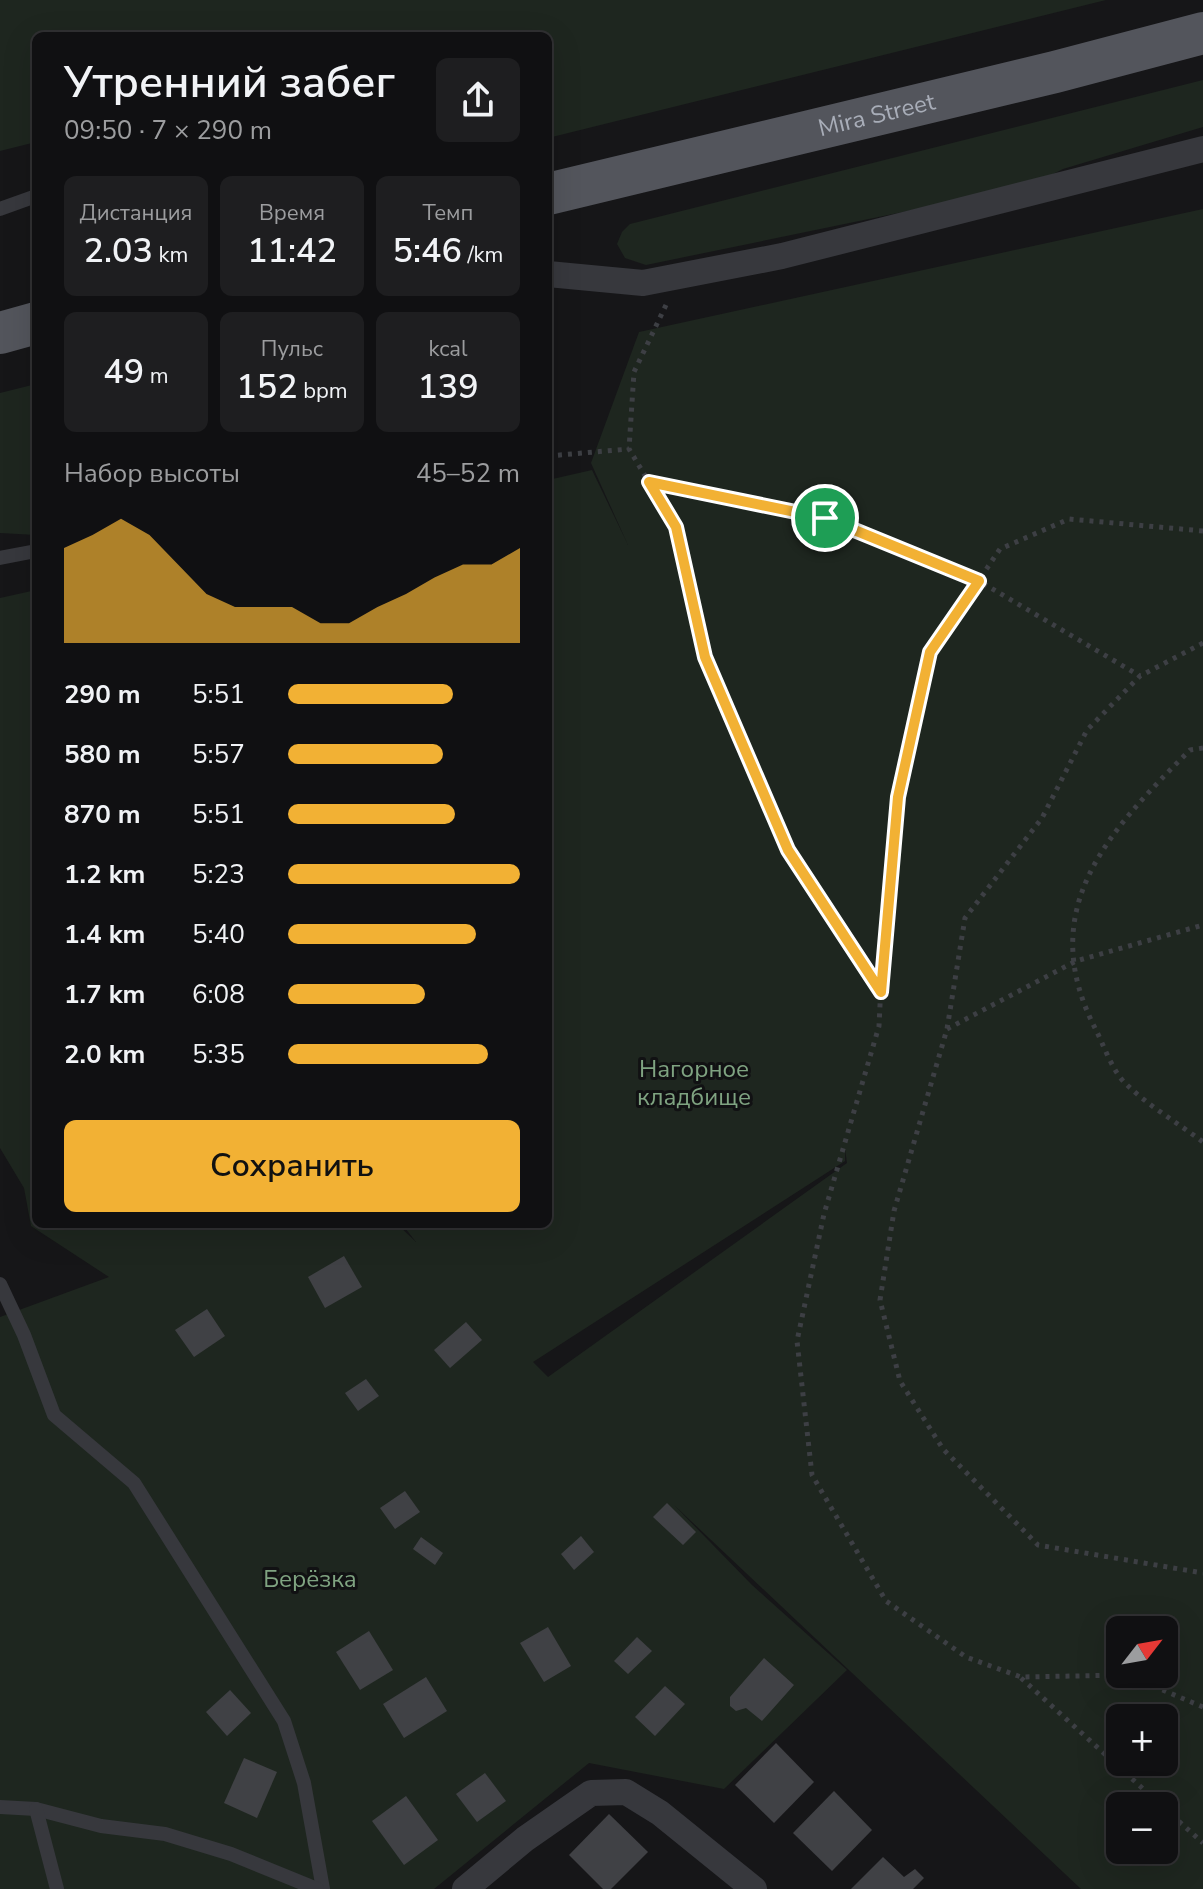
<!DOCTYPE html>
<html lang="ru">
<meta charset="utf-8">
<style>
:root{--surface:#101012;--page:#1e1e20;--text:#f1f3f6;--muted:#9c9d9f;--line:#303032;--accent:#f2b134}
body{margin:0;font-family:"Nunito Sans",sans-serif;background:var(--page);color:var(--text);height:100vh;display:flex;flex-direction:column;font-size:30px;white-space:nowrap}
*{box-sizing:border-box;margin:0}
p{font-size:26px;color:var(--muted)}
.icon{flex:none;width:44px;height:44px;fill:none;stroke:currentColor;stroke-width:2;stroke-linecap:round;stroke-linejoin:round}
.map{position:relative;flex:1;overflow:hidden}
.sheet{position:absolute;left:32px;top:32px;width:520px;height:1196px;display:flex;flex-direction:column;background:var(--surface);border-radius:12px;box-shadow:0 8px 32px #0002,0 0 0 2px var(--line)}
.sheet>*{flex:none}
.needle{width:52px;rotate:59deg}
.fabs{position:absolute;left:1106px;top:1616px;display:grid;gap:16px}
.fabs a{display:grid;place-items:center;width:72px;height:72px;border-radius:12px;background:var(--surface);box-shadow:0 8px 32px #0002,0 0 0 2px var(--line);font-size:40px}
.pin{position:absolute;display:grid;place-items:center;width:68px;height:68px;color:#fff;margin:-34px;border:4px solid #fff;border-radius:50%;box-shadow:0 2px 8px #0007}
.round{display:grid;place-items:center;flex:none;width:84px;height:84px;border-radius:12px;background:var(--page)}
.summary{display:flex;align-items:center;justify-content:space-between;height:136px;padding:0 32px}
h1{font-size:44px;font-weight:600;line-height:60px}
.metrics{display:grid;grid-template-columns:repeat(3,1fr);gap:12px;height:136px;padding:8px 32px}
.metrics div{display:grid;align-content:center;border-radius:12px;background:var(--page);text-align:center}
.metrics b{font-size:34px;font-weight:600}
.metrics small{font-size:22px;font-weight:400}
.metrics p{font-size:22px}
.chart{height:224px;padding:16px 32px}
.chart p{display:flex;justify-content:space-between}
.chart svg{width:100%;height:144px;margin-top:8px;fill:var(--accent);opacity:.7}
.primary-button{display:flex;gap:16px;margin-top:auto;padding:16px 32px}
.primary-button a{flex:1;height:92px;border-radius:12px;background:var(--accent);color:#111;font-size:32px;font-weight:600;line-height:92px;text-align:center}
ul{padding:0 32px;list-style:none;font-size:26px}
li{display:grid;grid-template-columns:128px 96px 1fr;align-items:center;height:60px}
li i{height:20px;border-radius:10px;background:var(--accent)}
.map>svg:first-child{display:block}
.green{fill:#1e261f;fill-rule:evenodd}
.building{fill:#404145}
.lines{fill:none;stroke-linecap:round;stroke-linejoin:round}
.path{stroke:#3d3f44;stroke-width:5;stroke-dasharray:4 6;stroke-linecap:butt}
.lane{stroke:#37383d;stroke-width:14}
.street{stroke:#37383d;stroke-width:26}
.primary{stroke:#53555c;stroke-width:42}
.route-casing{stroke:#fff;stroke-width:16}
.route{stroke:#f2b134;stroke-width:10}
.labels{text-anchor:middle;stroke-width:6;stroke-linejoin:round;paint-order:stroke}
.street-label{font-size:24px;fill:#a8adb8;stroke:#111113}
.park-label{font-size:24px;fill:#7fa381;stroke:#111113}
</style>
<div class="map">
<svg width="1203" height="1889" viewBox="0 0 1203 1889">
<rect width="100%" height="100%" fill="#161618"/>
<g class="green">
<polygon points="0,0 1106,0 548,138 548,36 36,36 36,142 0,151"/>
<polygon points="1203,80 1203,127 1063,169 1029,186 646,265 625,258 617,244 622,232 630,224"/>
<path d="M1203,209V1889H1081L674,1505L752,1585L847,1670L724,1789L589,1763L434,1889H0V1317L109,1277L31,1226L24,1188L0,1148V598L36,590V1224H397L416,1242L402,1224H548V480L592,470L628,545L591,463L639,332ZM845,1149L847,1163L548,1377L533,1362L845,1161ZM1120,1630H1164V1674H1120ZM1120,1718H1164V1762H1120ZM1120,1806H1164V1850H1120Z"/>
<polygon points="36,384 36,535 0,533 0,393"/>
</g>
<g class="building">
<polygon points="344,1256 362,1287 325,1308 308,1277"/>
<polygon points="207,1309 225,1336 194,1357 175,1330"/>
<polygon points="466,1322 482,1340 450,1368 434,1350"/>
<polygon points="366,1379 379,1396 358,1411 345,1393"/>
<polygon points="405,1491 420,1512 395,1529 380,1508"/>
<polygon points="667,1503 696,1532 683,1545 653,1517"/>
<polygon points="581,1536 594,1552 574,1570 561,1554"/>
<polygon points="421,1537 443,1553 435,1565 413,1549"/>
<polygon points="548,1627 571,1666 544,1682 520,1643"/>
<polygon points="369,1631 393,1670 360,1690 336,1652"/>
<polygon points="637,1637 652,1651 628,1674 614,1661"/>
<polygon points="764,1658 794,1685 762,1721 746,1708 736,1711 730,1706 730,1697"/>
<polygon points="426,1677 447,1711 404,1738 383,1704"/>
<polygon points="665,1686 685,1704 655,1736 635,1717"/>
<polygon points="230,1690 251,1713 227,1736 206,1712"/>
<polygon points="776,1743 814,1782 774,1823 735,1785"/>
<polygon points="244,1758 277,1772 257,1818 224,1803"/>
<polygon points="485,1773 506,1801 477,1822 456,1794"/>
<polygon points="834,1791 872,1830 832,1871 793,1833"/>
<polygon points="406,1796 438,1840 404,1865 372,1821"/>
<polygon points="609,1814 648,1852 611,1889 603,1889 569,1855"/>
<polygon points="883,1857 904,1877 915,1869 924,1878 913,1889 851,1889"/>
</g>
<g class="lines">
<g class="path">
<polyline points="666,305 634,372 629,449 676,527 705,657 788,850 880,991"/>
<polyline points="548,456 629,449"/>
<polyline points="650,482 825,518 979,581 1140,676"/>
<polyline points="1203,531 1069,519 1000,549 930,652 898,797 883,943 879,1026 824,1214 797,1341 812,1475 886,1601 966,1657 1021,1677 1127,1675 1203,1707"/>
<polyline points="1203,643 1140,676 1087,730 1042,818 965,918 947,1029 894,1211 880,1300 900,1381 943,1449 1038,1545 1203,1573"/>
<path d="M1203,748L1190,750C1109,831 1033,909 1096,1030C1104,1046 1112,1070 1125,1083C1147,1105 1178,1123 1203,1142"/>
<polyline points="947,1029 1076,961 1203,925"/>
<polyline points="1021,1678 1162,1806"/>
<polyline points="1164,1808 1203,1843"/>
</g>
<g class="lane">
<polyline points="0,209 36,196"/>
<polyline points="0,558 36,551"/>
<polyline points="0,1284 24,1335 54,1415 134,1483 284,1721 304,1783 323,1889"/>
<polyline points="0,1807 36,1809 101,1826 165,1834 231,1854 317,1889"/>
<polyline points="36,1809 57,1889"/>
</g>
<g class="street">
<polyline points="548,274 643,283 782,256 1203,149"/>
<polyline points="465,1889 525,1839 591,1793 626,1792 660,1813 754,1889"/>
</g>
<g class="primary">
<path id="s1" d="M548,194L1055,72L1203,33"/>
<polyline points="0,333 36,323"/>
</g>
</g>
<g class="lines">
<g class="route-casing">
<polygon id="route" points="649,482 825,518 979,581 930,652 898,797 881,992 788,850 705,657 676,527"/>
</g>
<use href="#route" class="route"/>
</g>
<g class="labels">
<g class="street-label">
<text dy="8" stroke="none"><textPath href="#s1" startOffset="338">Mira Street</textPath></text>
</g>
<g class="park-label">
<text x="694" y="1077">Нагорное<tspan x="694" dy="28">кладбище</tspan></text>
<text x="310" y="1587">Берёзка</text>
</g>
</g>
</svg>
<div class="fabs">
<a><svg class="needle" viewBox="-14 -14 28 28"><path d="M0-13l5 13h-10z" fill="#e53935"/><path d="M0 13l5-13h-10z" fill="#9c9d9f"/></svg></a>
<a>+</a>
<a>−</a>
</div>
<div class="pin" style="left:825px;top:518px;background:#1e9e55"><svg class="icon" aria-label="arrive" viewBox="0 0 24 24"><path d="M6 21V4h12l-3 4 3 4H6"/></svg></div>
<section class="sheet">
<div class="summary"><div><h1>Утренний забег</h1><p>09:50 · 7 × 290 m</p></div><a class="round"><svg class="icon" aria-label="share" viewBox="0 0 24 24"><path d="M12 15V3M7 8l5-5 5 5M5 13v7h14v-7"/></svg></a></div>
<div class="metrics">
<div><p>Дистанция</p><b>2.03<small> km</small></b></div>
<div><p>Время</p><b>11:42</b></div>
<div><p>Темп</p><b>5:46<small> /km</small></b></div>
</div>
<div class="metrics">
<div><b>49<small> m</small></b></div>
<div><p>Пульс</p><b>152<small> bpm</small></b></div>
<div><p>kcal</p><b>139</b></div>
</div>
<div class="chart"><p><span>Набор высоты</span>45–52 m</p>
<svg viewBox="0 0 160 44" preserveAspectRatio="none"><path d="M0 44V15L10 11L20 6L30 11L40 20L50 29L60 33L70 33L80 33L90 38L100 38L110 33L120 29L130 24L140 20L150 20L160 15V44z"/></svg>
</div>
<ul>
<li><b>290 m</b>5:51<i style="width:71%"></i></li>
<li><b>580 m</b>5:57<i style="width:67%"></i></li>
<li><b>870 m</b>5:51<i style="width:72%"></i></li>
<li><b>1.2 km</b>5:23<i style="width:100%"></i></li>
<li><b>1.4 km</b>5:40<i style="width:81%"></i></li>
<li><b>1.7 km</b>6:08<i style="width:59%"></i></li>
<li><b>2.0 km</b>5:35<i style="width:86%"></i></li>
</ul>
<div class="primary-button"><a>Сохранить</a></div>
</section>
</div>
